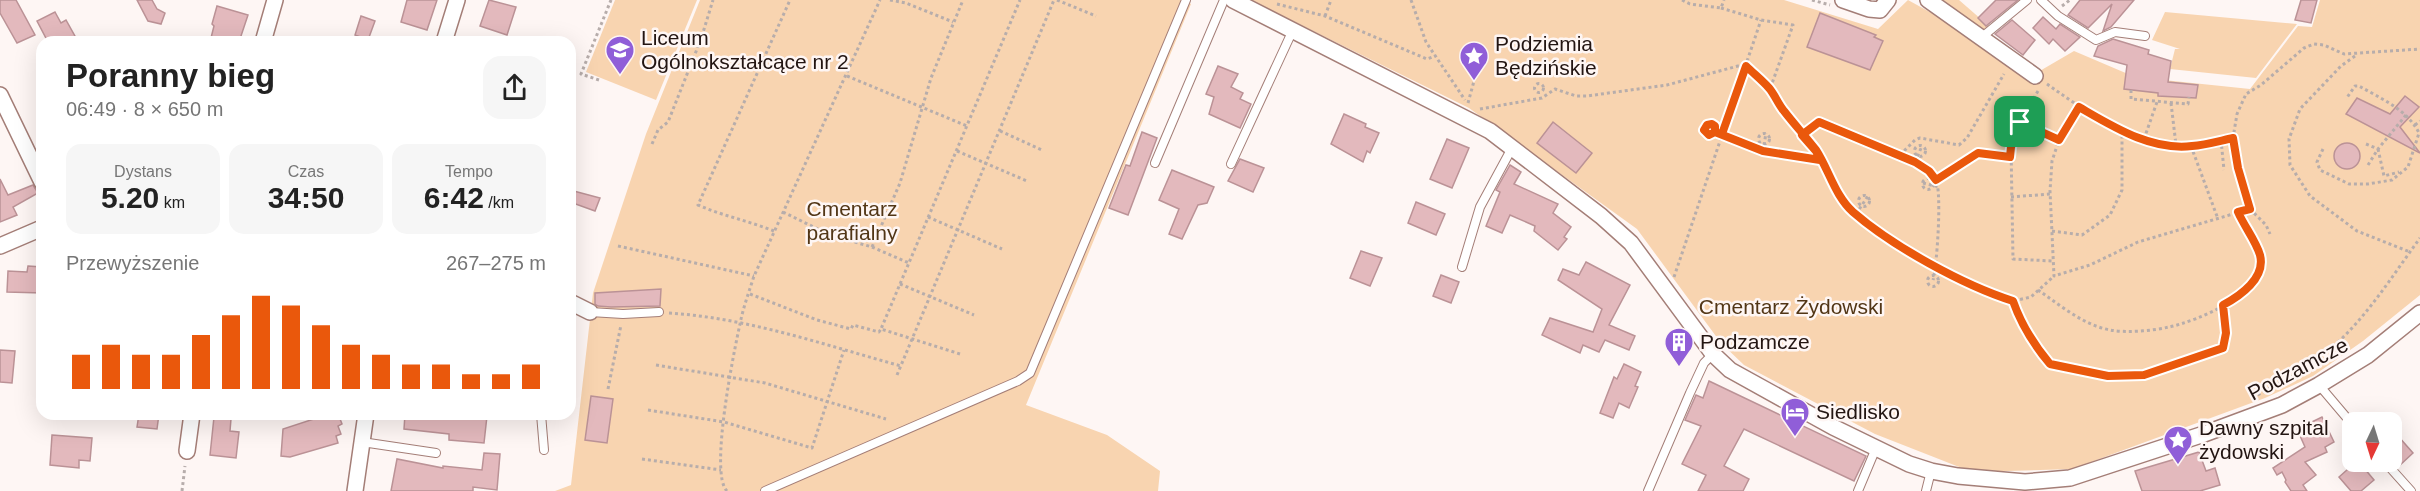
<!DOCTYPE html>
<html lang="pl">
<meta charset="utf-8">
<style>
:root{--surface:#fff;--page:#f6f6f6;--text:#222;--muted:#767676;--accent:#ea580c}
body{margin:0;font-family:Arial,sans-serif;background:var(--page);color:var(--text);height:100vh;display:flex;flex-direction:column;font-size:22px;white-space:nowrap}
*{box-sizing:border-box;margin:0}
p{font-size:20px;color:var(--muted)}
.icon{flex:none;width:33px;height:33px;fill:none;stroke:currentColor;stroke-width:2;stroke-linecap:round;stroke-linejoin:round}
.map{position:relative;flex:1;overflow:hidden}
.side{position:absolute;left:36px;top:36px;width:540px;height:384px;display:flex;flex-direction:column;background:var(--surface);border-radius:18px;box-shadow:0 6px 24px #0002}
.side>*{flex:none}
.needle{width:39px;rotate:184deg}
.buttons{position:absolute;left:2342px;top:412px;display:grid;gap:12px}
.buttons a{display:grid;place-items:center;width:60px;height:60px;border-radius:12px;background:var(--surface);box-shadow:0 6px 24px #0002;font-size:30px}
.pin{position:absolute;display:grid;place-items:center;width:51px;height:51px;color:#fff;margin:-26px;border-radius:12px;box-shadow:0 3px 9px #0006}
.round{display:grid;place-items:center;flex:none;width:63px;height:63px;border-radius:18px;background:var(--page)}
.headline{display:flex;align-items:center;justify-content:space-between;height:102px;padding:0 30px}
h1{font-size:33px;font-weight:700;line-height:45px}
.metrics{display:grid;grid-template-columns:repeat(3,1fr);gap:9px;height:102px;padding:6px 30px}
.metrics div{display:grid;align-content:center;border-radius:15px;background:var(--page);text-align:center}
.metrics b{font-size:30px;font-weight:700}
.metrics small{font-size:16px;font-weight:400}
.metrics p{font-size:16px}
.chart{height:168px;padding:12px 30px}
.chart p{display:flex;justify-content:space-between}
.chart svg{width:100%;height:108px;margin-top:6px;stroke:var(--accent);stroke-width:6}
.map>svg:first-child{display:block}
.green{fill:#f8d4b0}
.building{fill:#e3b9bd;stroke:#bb9296;stroke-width:1.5}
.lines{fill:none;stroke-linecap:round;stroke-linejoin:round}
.lane-casing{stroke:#a47e77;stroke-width:10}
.street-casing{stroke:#a47e77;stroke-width:18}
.path{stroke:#b7adab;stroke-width:3;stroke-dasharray:3 3;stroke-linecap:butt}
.lane{stroke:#fff;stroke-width:8}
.street{stroke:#fff;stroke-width:15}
.route-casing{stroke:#fff;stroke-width:12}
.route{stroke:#ea580c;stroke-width:8}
.labels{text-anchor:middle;stroke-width:5;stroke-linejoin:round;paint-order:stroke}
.poi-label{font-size:21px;fill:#231512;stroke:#fef6f4;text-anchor:start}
.park-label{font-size:21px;fill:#523616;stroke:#fef6f4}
.street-label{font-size:21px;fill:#231512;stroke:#fef6f4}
</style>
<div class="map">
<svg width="2420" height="491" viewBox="0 0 2420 491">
<rect width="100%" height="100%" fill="#fef6f4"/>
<g class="green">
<polygon points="615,0 697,0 656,100 586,72"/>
<polygon points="700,0 1185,0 1191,4 1026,405 1107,435 1160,471 1158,491 555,491 571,485 593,293 646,134"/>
<polygon points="1250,0 1784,0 1878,29 1908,0 2038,72 2074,51 2135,77 2250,89 2298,26 2312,27 2320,0 2420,0 2420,295 2363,341 2313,376 2265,398 2072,469 1972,472 1875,434 1744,365 1721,343 1637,229 1469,108"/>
<polygon points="1936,0 1959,0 1990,27 1982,31"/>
<polygon points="2165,12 2297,24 2256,78 2170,69 2175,49 2180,49 2152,40"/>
</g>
<g class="building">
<polygon points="0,0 16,0 35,35 17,43 0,13"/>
<polygon points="137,0 152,0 157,9 165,13 161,24 148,21"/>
<polygon points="407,0 437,0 427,30 401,22"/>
<polygon points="489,0 516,7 507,35 480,26"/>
<polygon points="1996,0 2018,0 1986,26 1978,18"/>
<polygon points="2080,0 2134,0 2111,27 2103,31 2112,4 2088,28 2068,15"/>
<polygon points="2301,0 2317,0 2311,23 2295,20"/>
<polygon points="217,6 248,15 239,42 211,38 214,26 212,24"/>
<polygon points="55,12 61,23 66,20 76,38 67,42 48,42 37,21"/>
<polygon points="1820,13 1876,35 1874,37 1883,41 1870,70 1807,47"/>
<polygon points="361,16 375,21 368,40 355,35"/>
<polygon points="2043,17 2056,29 2060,24 2080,37 2065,51 2053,39 2049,44 2033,28"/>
<polygon points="2012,20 2035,40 2023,55 1995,34"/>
<polygon points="2113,39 2149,50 2148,54 2171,61 2168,82 2198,85 2196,98 2158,96 2158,93 2124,89 2127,65 2094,56 2098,46"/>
<polygon points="1218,66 1238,74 1231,87 1243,93 1240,99 1251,104 1240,128 1209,114 1214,97 1206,94"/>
<polygon points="2405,96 2419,107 2400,127 2420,153 2346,114 2357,98 2390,114"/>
<polygon points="1344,114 1366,124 1365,127 1379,133 1370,153 1367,151 1363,162 1331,144"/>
<polygon points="1553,122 1592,153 1576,173 1537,143"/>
<polygon points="1142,132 1157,138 1128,215 1109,208 1126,165 1130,166"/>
<polygon points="1447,139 1469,148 1452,188 1430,179"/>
<circle cx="2347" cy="156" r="13"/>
<polygon points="1240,159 1264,168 1253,192 1228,181"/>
<polygon points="1510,165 1521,172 1514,184 1558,204 1553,213 1571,227 1564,237 1567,239 1558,250 1534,231 1535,226 1510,215 1502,233 1486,226 1500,192 1496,190"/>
<polygon points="1172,170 1214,187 1207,203 1198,205 1182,239 1169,234 1179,209 1159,200"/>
<polygon points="0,179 8,195 33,185 38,193 13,207 17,215 0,222"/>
<polygon points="570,190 600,198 595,211 570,202"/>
<polygon points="1416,202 1445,214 1436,235 1408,223"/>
<polygon points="1361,251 1382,258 1370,286 1350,278"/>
<polygon points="1586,262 1630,285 1609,325 1635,336 1629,350 1605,340 1599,352 1583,345 1580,353 1542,335 1550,318 1593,332 1602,309 1558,280 1563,269 1579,275"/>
<polygon points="28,266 42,267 42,293 7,292 8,271 27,272"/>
<polygon points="1441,275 1459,282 1451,303 1433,296"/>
<polygon points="661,289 660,306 611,307 598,306 595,304 595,293"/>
<polygon points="0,350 15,351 12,383 0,382"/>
<polygon points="1624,364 1641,372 1635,386 1638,387 1629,408 1619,403 1613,418 1600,413 1614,377 1617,379"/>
<polygon points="1709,381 1866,456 1854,481 1744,429 1724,466 1749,479 1743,491 1698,491 1706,475 1682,464 1701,426 1685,420 1696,395 1703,398"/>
<polygon points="591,396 613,399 607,443 585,440"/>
<polygon points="139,414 159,414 157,429 137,427"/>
<polygon points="329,414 338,414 342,424 338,426 341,434 336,436 338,443 290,457 281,456 283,429"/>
<polygon points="405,414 487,416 484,443 449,440 449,434 404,429"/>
<polygon points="214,417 231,419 230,431 239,432 236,458 210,455"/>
<polygon points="2322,417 2334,442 2325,447 2327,452 2305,462 2316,475 2303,485 2307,491 2291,491 2285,482 2286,480 2282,472 2277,475 2273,468 2305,447 2297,429"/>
<polygon points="2391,428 2413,453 2399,466 2391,458"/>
<polygon points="52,435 92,438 90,461 79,460 79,468 50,465"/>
<polygon points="2199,452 2206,471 2215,468 2220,485 2200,491 2142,491 2135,471"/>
<polygon points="484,453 500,454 497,490 473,487 473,491 391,491 397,459 443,468 443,466 482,470"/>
<polygon points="2356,462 2359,462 2374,480 2361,491 2351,491 2339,477"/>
</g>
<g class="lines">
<g class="lane-casing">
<g id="lane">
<polyline points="2041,0 2058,16 2096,40 2115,32 2145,36"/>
<polyline points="1982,37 2027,0"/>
<polyline points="1155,163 1224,0"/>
<polyline points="1231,164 1292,32"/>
<polyline points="1462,267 1480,207 1512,148"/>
<polyline points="590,312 623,314 659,312"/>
<polyline points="2319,385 2352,424"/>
<polyline points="541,414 544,450"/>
<polyline points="362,442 436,453"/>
<polyline points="2385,462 2411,491"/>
<polyline points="765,491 1018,381 1030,373 1186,0"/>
<polyline points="1648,491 1690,393 1704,363 1713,354"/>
<polyline points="1858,491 1876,448"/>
<polyline points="1926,491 1931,471"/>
</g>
</g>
<g class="street-casing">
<g id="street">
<polyline points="1233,0 1490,131 1601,216 1631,243 1713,354 1730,370 1833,427 1909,464 1931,471 1958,476 2025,482 2070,478 2204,434 2282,405 2319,385 2368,355 2420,313"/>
<polyline points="1843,0 1869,9 1880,10 1888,0"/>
<polyline points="1928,0 2035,76"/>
<polyline points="263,42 275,0"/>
<polyline points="444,42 457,0"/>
<polyline points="0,95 42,182"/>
<polyline points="0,246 42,228"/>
<polyline points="570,302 590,312"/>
<polyline points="187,451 192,414"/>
<polyline points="355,491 366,414"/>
</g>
</g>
<g class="path">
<polyline points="890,0 906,3 953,22"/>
<polyline points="1057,0 1096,16"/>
<polyline points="1411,0 1426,42 1465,100"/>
<polyline points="1682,0 1690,4 1721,8 1724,0"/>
<polyline points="1812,0 1830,5"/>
<polyline points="1277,4 1325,16 1427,59 1435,56"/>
<polyline points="2062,6 2070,0"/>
<polyline points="1721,8 1761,20 1793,25 1770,89"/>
<polyline points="1325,16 1331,0"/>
<polyline points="2355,56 2341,66 2300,109 2289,139 2290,165 2310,196 2357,231 2410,252"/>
<polyline points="847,76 967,126"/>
<polyline points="599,80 581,74 611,0"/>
<circle cx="1539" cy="88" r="4.5"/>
<path d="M2047,84C2088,113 2130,143 2182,146C2198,148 2217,141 2233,138"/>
<polyline points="2131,90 2131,99 2188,104 2189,97"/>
<polyline points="2038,91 2020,122 2011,147 2013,259 2052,261"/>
<polyline points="1468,103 1474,81"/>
<polyline points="2171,103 2176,145"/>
<polyline points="2079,107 2059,140 2052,161 2050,191 2054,276 2090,265 2138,242 2250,209 2238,168 2233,138 2237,114 2246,94 2261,85 2304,48 2314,44 2324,45 2344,54 2420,49"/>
<polyline points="1480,109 1542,98 1555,89 1576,96 1587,96 1667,85 1738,66 1746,66 1770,89 1779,105 1816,151 1820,160"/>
<polyline points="2020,122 2059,140"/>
<circle cx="1710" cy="129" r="5.5"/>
<polyline points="2415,125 2420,121"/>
<polyline points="1705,128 1723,134"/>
<polyline points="1000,131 1042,150"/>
<circle cx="1764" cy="139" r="5.5"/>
<path d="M1802,135L1819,122L1915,162C1924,167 1932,171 1936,181C1942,191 1937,267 1933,280"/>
<polyline points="1722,136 1781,155 1820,160 1831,181 1853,212 1881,233 1959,278 2013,301 2031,297 2054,276"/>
<polyline points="2144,139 2157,102"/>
<polyline points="2221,140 2224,170"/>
<polyline points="652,144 658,130 668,122 701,39 713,0"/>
<polyline points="2366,144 2378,149 2406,115"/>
<circle cx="1920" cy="151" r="5.5"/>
<polyline points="2191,146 2218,219"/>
<path d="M2323,149L2317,162L2320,170L2349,184H2368L2392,180L2408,167L2419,133C2408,110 2380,98 2359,86H2355L2346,99"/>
<polyline points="2378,149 2384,176 2399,172"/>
<polyline points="957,151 1027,181"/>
<polyline points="1763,151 1766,133"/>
<polyline points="1900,155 1915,140 1920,138 1959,145 1967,138 2004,74"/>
<polyline points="1915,162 1922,146"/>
<polyline points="2368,165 2378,149"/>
<circle cx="1928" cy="184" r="5.5"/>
<polyline points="1936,180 1978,154 2010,157"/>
<polyline points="1923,183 1939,187"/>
<circle cx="1864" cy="201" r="5.5"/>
<polyline points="2011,197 2050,194"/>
<polyline points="39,198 42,205"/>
<polyline points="2250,209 2266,225 2270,234"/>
<polyline points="783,212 830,235 872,247 909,263"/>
<polyline points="1856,214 1868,196"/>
<polyline points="928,217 1002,249"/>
<path d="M774,231C749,221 723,216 698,205L790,0"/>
<polyline points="2052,231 2082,235 2110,215 2122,190 2122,132"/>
<polyline points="618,246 754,276"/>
<polyline points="872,247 900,183 931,78 963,0"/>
<circle cx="1933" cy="281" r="5.5"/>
<polyline points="1674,277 1761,20"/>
<polyline points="900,284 974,315"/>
<path d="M2038,290C2060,305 2083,325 2110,330C2127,333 2151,331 2169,327C2197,321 2265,294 2260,257C2259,246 2243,224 2238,212"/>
<polyline points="750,294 817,320 851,329 853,325 879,332 881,329"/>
<path d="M2013,301C2021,324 2034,346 2050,364L2108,376L2144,375L2223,348L2226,333L2223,305"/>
<path d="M669,313C748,318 825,345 901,366"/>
<polyline points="960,354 881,329 1020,0"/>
<polyline points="656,365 765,383 886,419"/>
<polyline points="897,375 1054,0"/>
<polyline points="608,389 621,325"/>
<path d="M2256,400V396C2277,384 2299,372 2319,358C2361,327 2390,279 2420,238"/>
<polyline points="648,410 724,422 812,448 844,350"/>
<polyline points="642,459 721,470"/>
<polyline points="182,491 185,466"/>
<path d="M727,491C709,474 734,351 740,324C743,308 749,292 754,276L880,0"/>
</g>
<use href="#lane" class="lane"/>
<use href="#street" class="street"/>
</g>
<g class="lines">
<g class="route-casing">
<path id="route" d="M2020,122L2011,147L2010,157L1978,153L1936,180L1929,171L1915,162L1819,122L1802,135L1816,151L1820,160L1763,151L1715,132V126L1712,124L1707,125L1704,130L1709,135L1715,132L1722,134L1746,66C1753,73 1762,80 1769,88C1775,95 1778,104 1784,111C1794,124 1806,137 1816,150C1829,170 1835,196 1853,212C1892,246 1963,285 2013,301C2021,324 2034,345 2050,364L2108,376L2144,375L2223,348L2226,333L2223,305C2240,296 2266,278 2260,255C2256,241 2244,226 2238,212L2250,209L2238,168L2233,138C2219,141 2205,145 2192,146C2151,151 2112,126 2079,107L2059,140L2020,122"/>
</g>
<use href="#route" class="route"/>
</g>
<defs>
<g id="school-pin" transform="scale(1.5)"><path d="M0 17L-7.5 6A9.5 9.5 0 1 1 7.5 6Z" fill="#905ed8" stroke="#fef6f4"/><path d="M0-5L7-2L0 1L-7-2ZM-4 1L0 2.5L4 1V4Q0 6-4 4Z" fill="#fff"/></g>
<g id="sight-pin" transform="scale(1.5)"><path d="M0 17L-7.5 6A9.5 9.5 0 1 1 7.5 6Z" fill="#905ed8" stroke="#fef6f4"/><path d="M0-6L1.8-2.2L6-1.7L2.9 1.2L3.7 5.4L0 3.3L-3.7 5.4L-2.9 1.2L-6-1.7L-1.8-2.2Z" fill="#fff"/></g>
<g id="building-pin" transform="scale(1.5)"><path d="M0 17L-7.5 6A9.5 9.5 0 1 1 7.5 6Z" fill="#905ed8" stroke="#fef6f4"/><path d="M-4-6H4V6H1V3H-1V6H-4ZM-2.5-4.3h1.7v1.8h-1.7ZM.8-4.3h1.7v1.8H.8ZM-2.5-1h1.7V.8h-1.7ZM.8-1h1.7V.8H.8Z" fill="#fff"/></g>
<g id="hotel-pin" transform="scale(1.5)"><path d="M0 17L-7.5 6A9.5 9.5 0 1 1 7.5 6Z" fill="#905ed8" stroke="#fef6f4"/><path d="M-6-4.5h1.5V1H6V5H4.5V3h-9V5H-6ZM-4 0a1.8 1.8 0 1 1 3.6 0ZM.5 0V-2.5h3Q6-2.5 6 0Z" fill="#fff"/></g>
</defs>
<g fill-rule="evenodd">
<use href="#school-pin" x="620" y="50"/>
<use href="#sight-pin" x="1474" y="56"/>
<use href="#building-pin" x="1679" y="342"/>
<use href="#hotel-pin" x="1795" y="412"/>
<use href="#sight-pin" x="2178" y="440"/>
</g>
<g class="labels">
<g class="poi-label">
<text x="641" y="45">Liceum<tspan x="641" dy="24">Ogólnokształcące nr 2</tspan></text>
<text x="1495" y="51">Podziemia<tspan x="1495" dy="24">Będzińskie</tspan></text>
<text x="1700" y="349">Podzamcze</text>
<text x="1816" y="419">Siedlisko</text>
<text x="2199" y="435">Dawny szpital<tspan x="2199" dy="24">żydowski</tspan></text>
</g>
<g class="park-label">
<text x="852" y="216">Cmentarz<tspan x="852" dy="24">parafialny</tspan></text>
<text x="1791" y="314">Cmentarz Żydowski</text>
</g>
<g class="street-label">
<text transform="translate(2298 369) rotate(-28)" y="7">Podzamcze</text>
</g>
</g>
</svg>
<div class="buttons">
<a><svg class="needle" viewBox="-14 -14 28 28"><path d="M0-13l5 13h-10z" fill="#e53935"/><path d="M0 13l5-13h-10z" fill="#767676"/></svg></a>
</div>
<div class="pin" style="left:2020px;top:122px;background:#1e9e55"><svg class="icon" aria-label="arrive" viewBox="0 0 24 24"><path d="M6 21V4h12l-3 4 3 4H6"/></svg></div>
<section class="side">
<div class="headline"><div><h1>Poranny bieg</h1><p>06:49 · 8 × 650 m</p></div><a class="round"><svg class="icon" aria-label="share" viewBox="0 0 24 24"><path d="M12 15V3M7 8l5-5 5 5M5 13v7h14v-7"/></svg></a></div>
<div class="metrics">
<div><p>Dystans</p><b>5.20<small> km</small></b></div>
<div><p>Czas</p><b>34:50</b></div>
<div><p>Tempo</p><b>6:42<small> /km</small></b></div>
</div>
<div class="chart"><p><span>Przewyższenie</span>267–275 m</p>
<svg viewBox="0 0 160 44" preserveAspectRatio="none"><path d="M5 44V30M15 44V26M25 44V30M35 44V30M45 44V22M55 44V14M65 44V6M75 44V10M85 44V18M95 44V26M105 44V30M115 44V34M125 44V34M135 44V38M145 44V38M155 44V34"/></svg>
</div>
</section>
</div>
